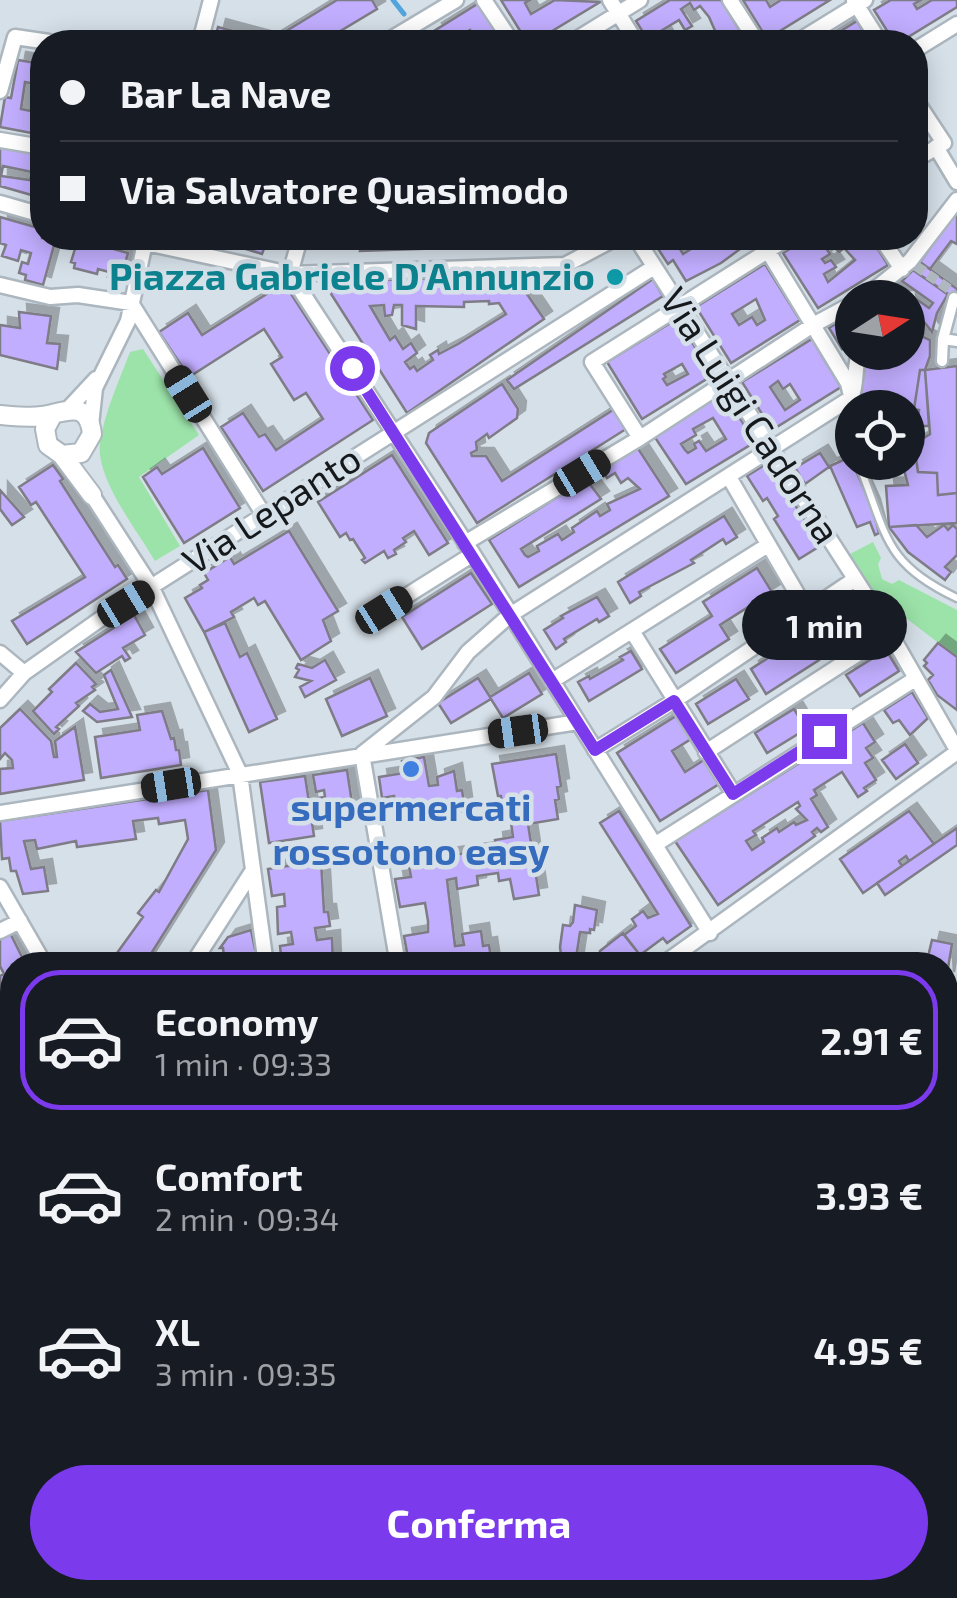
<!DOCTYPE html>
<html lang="it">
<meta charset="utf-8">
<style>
body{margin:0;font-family:"Exo 2",sans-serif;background:#242831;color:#f1f3f6;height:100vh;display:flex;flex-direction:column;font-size:38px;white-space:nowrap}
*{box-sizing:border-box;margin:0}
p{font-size:32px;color:#9ea1a6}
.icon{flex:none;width:55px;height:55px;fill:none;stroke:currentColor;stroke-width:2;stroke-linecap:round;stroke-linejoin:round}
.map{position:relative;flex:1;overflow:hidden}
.side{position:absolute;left:0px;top:952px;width:958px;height:648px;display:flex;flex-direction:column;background:#171b24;border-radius:40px 40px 0 0;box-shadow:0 5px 25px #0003}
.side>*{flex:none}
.top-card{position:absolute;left:30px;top:30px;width:898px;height:220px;border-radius:40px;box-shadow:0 5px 25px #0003;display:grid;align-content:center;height:220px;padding:0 30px;background:#171b24}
.needle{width:65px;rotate:78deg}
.fabs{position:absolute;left:835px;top:280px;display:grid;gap:20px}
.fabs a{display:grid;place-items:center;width:90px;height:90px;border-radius:50%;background:#171b24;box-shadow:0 5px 25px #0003;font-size:50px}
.end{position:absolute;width:45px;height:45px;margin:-22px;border:12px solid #7c3aed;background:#fff;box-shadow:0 0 0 5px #fff}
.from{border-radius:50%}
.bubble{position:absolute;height:70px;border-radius:35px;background:#171b24;box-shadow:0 5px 25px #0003;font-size:32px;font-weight:700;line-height:70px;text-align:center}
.car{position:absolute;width:30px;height:60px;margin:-30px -15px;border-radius:12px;box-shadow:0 0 8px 2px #0007;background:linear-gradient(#222 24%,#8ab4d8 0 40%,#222 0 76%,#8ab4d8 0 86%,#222 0)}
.top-card b{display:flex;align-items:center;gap:35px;height:95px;font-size:38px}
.top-card b+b{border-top:2px solid #363941}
.top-card i{width:25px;height:25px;background:#f1f3f6}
ul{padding:18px 0 0;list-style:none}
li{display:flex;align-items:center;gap:30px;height:140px;margin:0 20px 15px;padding:0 10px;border:5px solid transparent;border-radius:40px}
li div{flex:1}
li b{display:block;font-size:38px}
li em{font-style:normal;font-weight:700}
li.on{border-color:#7c3aed}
li>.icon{width:90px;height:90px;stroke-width:1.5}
.primary-button{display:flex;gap:20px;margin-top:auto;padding:20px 30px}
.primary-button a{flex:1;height:115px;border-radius:60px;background:#7c3aed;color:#fff;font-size:40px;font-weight:700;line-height:115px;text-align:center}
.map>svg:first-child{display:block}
.green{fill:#9ce3a9}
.water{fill:#51a4dc}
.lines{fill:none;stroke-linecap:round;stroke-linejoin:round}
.stream{stroke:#51a4dc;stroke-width:5}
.building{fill:#c2aeff;stroke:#7e7b86;stroke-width:2.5;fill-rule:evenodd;filter:url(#shadow)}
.pedestrian-tunnel{stroke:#b0b8bf;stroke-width:10;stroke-dasharray:10 5;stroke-linecap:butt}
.service-casing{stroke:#acb6be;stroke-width:11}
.pedestrian-casing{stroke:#acb6be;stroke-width:15}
.minor-casing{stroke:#acb6be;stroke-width:19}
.tertiary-casing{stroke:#acb6be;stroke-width:22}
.service{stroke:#fff;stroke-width:6}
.pedestrian{stroke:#fff;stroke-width:10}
.minor{stroke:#fff;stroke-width:14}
.tertiary{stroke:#fff;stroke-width:18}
.route{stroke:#7c3aed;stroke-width:12}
.culture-dot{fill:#0f9aa8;stroke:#d6e0e8;stroke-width:4}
.shop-dot{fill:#3f7fe0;stroke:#d6e0e8;stroke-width:4}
.labels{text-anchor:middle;stroke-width:9;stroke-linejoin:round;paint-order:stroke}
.culture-label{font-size:38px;font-weight:bold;fill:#0d838f;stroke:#d6e0e8;text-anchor:end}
.street-label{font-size:38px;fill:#16191c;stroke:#d6e0e8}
.shop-label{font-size:38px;font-weight:bold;fill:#366cbe;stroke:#d6e0e8}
</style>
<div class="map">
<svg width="957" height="1598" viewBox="0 0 957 1598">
<defs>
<filter id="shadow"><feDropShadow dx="8" dy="-8" stdDeviation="0" flood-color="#0004"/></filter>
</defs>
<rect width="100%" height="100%" fill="#d6e0e8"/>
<path class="green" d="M143,349L199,435L139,477L180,546L155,561C137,530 95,478 100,442C105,411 119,381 130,352Z
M873,542L881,558L878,564L882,579L892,584L899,580L957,610V657L873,593L850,554Z
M12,1536V1588H126L131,1598H64L36,1589L20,1593L0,1589V1541Z"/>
<path class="water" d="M945,1047H957V1203L953,1186L945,1173Z
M957,1228V1598H187L180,1588H945V1237Z"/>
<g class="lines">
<path class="stream" d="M393,0L404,14"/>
</g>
<path class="building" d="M337,0H372L377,9L322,42H214L218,27L270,41Z
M501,0H530L525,3L531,14L555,0L600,2L534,42H527Z
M670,0H721L747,42H720L709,17L700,6L694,10L690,3L681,9L692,26L685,30L679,20L661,31L667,42H649L636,21Z
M743,0H766L770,7L781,0H830L767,39Z
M891,0H921L914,4L917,9L932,0H957V7L900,42H894L874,10Z
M479,3L503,42H478L470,30L460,36L464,42H441L434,31Z
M857,21L870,42H823Z
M18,60L42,64V135L0,127L5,97L11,98ZM25,82L35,84L31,111L21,109Z
M0,147L42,155L39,171H42V198L0,186ZM3,166L32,172L30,180L1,176Z
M954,214L957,216V244L951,241L930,269L920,262Z
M0,217L42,229V238H56L43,285L25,280L26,275L19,273L22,262L28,264L31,253L21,250L18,261L2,256L6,245L0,243Z
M211,238H268L262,254Z
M363,238H530L508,246L360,251Z
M651,238H687L677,244L683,254L702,242L699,238H749L751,241L721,263L686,281L673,260L668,264Z
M808,238H871L888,265L818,308L783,253ZM829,242L839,252L844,248L855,260L828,282L824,274L836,267L831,260L825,263L822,259L830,254L824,245Z
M78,239L128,253L120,281L108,277L109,272L98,269L97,274L74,268L75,263L71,262Z
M920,262L957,289V301L913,270Z
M765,264L800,320L731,363L696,307ZM756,299L765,320L757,325L752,317L739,325L732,314Z
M913,270L948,294L937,313L932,332L925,323L908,313V298H877L897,285L929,308L933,303L902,281Z
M514,275L544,319L407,413L326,286L333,282ZM489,301V304L499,303L506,314L458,344L439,354L438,350L430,355L433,360L417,371L414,366L410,369L405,362L417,353L411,343L403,349L395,336L390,340L370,306L384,305L385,316L392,315L394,305H402V325L416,329V306L464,307V302Z
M653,279L663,296L514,389L507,380Z
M284,283L373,420L263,491L221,427L243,413L259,437L265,434L276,450L323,419L306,393L294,400L271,364L282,357L264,329L189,377L159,332L188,313L202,335Z
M19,312L51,316L47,343L60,344L57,369L0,355V325L20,328Z
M852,314V343L842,349L829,328Z
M677,319L713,375L642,419L607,362ZM682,364L688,374L667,385L663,379L666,377L664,374Z
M908,330L930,340V356L925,370H920L914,409L919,410L914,436L908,434V408H859L860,393H857L864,372L859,371L862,357L867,358L868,352H908Z
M812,339L841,387L772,430L742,382ZM778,381L783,389L790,384L800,400L785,410L770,387Z
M957,366V493L938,495L937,473L918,472L914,444L930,434L925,370Z
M920,370H925L929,426H917L919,410L914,409Z
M502,384L518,409L517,418L489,438L487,434L476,442L477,450L471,453L472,456H486L502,481L613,410L626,429L477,523L426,443L429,433Z
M724,393L755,442L686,484L654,436ZM713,418L726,439L706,451L699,441L694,444L696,448L688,453L685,450L681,444L696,435L693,429Z
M908,442L914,444L918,472L937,473L938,495L957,493V523L889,527L886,486L908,485L902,462H908Z
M637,447L669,496L519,587L489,540L586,479L601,499L521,549L525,555L528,557L539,551L537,546L558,534L562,540L574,532L572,528L597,511L600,516L610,510L607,504L640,489L628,478L621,483L615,473L607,478L601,468Z
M203,448L240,508L184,543L143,477L157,467L162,474Z
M820,453L829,467L805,484L795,468Z
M392,455L448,543L429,555L414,531L403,538L406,542L394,550L396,554L388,558L384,551L365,563L362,560L365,558L353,539L350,540L346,533L340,537L318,502Z
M850,457L872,507L879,533L875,535L870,522L857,527L830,466Z
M769,462L820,546L799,559L774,519L778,516L767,498L763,501L747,476Z
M53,465L63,479L60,481L115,567L118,565L127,579L27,644L12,621L85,577L36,502L31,505L19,487Z
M0,490L24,517L12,525L0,509Z
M724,516L737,537L726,544L723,539L691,560L694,563L639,592L641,596L630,603L618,582Z
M916,525L927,537L944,525L948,530L953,525L957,529V555L945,567L951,572L945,580L908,552L889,527Z
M289,531L338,611L323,620L331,641L301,660L265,601L258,605L254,598L231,612L234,617L204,632L185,598L202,588L200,585L208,580L204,573L230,557L234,564Z
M757,568L772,592L720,625L729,639L676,673L660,649L712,616L703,602Z
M471,573L492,604L422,649L402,617Z
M846,588L862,613L810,646L819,660L766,694L751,669L802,636L793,622Z
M597,597L609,616L599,622L597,619L564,639L566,642L556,649L544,630L563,618L561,616Z
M134,615L145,635L123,648L130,658L125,661L122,656L96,673L76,652Z
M225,623L240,657L247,653L277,719L249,732L204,632Z
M938,643L957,657V710L937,695L928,680L933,675L924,666L927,663L924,660Z
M886,650L899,671L860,696L846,675Z
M631,651L642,669L589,701L578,682L589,676L590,679L623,660L620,657Z
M325,660L336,680L305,697L300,687L311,681L295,677L299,670L296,668L298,664L312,668Z
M76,663L96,684L92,687L95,690L76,703L79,706L56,727L59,729L54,734L33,711L52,692L49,689Z
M111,670L132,717L97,722L83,711L90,704L100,712L118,709L104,675Z
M529,673L542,694L503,718L491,699L451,723L438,703L478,678L490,697Z
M370,678L387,716L342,736L326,699Z
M736,679L749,699L708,724L696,704Z
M912,692L928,718L910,735L899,720L893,723L884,710Z
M20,709L51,741L54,757H57L55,741L75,727L84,780L0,794V769L13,768L12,760L5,753L0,759V728Z
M794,709L806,729L767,753L755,733Z
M162,711L171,739L174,738L176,750H179L181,765L101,778L95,737L140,730L137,715Z
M676,716L691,739L672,751L685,772L704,760L719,784L660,821L617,753Z
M863,723L875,742L866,748L873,758L865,763L876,780L864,788L867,791L858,797L842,772L814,790L817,795L811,799L828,827L821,832L817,828L812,832L815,836L718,905L675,841ZM798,802L800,806L796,809L807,820L796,825L794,822L779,832L777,828L762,838L764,842L752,850L746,841L756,835L753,831Z
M905,744L918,763L896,779L882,760Z
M556,754L561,786L557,787L559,799L555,800L558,819L528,824L539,895L514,899L510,879L499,881L498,873L477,876L478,885L457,889L456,878L447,880L455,946L464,945L462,934L481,931L483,946L489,945L492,965H421L419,956L408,958L404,936L428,932V921L425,903L400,907L395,879L411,877L408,861L496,849L495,840L513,837L509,808L503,809L501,796H498L492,764Z
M424,757L429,786L438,785L437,777L454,771L457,791L462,790L465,811L421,814V818L395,822L394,796L382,798L379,777L404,773L402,761Z
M347,770L353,810L319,812L317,798L325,797L324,790L316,792L313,775Z
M305,776L314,836L269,843L260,782Z
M208,790L216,850L144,965H113L119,954L117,953L143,917L138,913L156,890L159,892L188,839L185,820L159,824L158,818L133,821L136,839L77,847L76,841L37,849L35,840L24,841L31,869L44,867L48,891L23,894L16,871H11L9,858L2,859L0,821Z
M619,811L691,926L667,943L663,938L640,955L624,935L636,926L632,919L643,911L648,918L658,914L600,823Z
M909,811L934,844L909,861L906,856L899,861L902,866L863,893L840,859Z
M957,828V845L885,895L877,883Z
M321,861L324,912H328L330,926L315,928L317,940L332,938L333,965H282L280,946L293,944L291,932L278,934L277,907L285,906L284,894L272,896L268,869Z
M575,905L597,910L594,930L590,929V933L580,932L575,965H564L565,955H561L560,947L563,925L570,926L573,922Z
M251,930L255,949L260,948L262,965H225L223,948H220L228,937Z
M9,931L26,965H12V993L0,999V976L4,974L0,966V936Z
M623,933L640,955L627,965H597L600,951Z
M932,940L952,944L946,980L945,965H926Z
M0,1107L12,1115V1190L1,1208Z
M12,1246V1296L10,1299L0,1293V1263Z
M1,1400L12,1404V1435L3,1430L0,1432Z"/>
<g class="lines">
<path class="pedestrian-tunnel" d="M916,266L952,291L954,298"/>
<defs>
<path id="service" d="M843,407L852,444
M858,462C887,533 882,563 957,598
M0,1594L10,1598"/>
<path id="pedestrian" d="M954,298L943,339L957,341
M942,361L943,339"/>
<path id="minor" d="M484,0L512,42
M610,0L636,42
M730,0L757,42
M854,1L880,42
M200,42L211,0
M386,42L456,0
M572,42L640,0
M797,42L865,0
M915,50L957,24
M0,91L15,37L49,42
M915,99L944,143L915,160
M0,140L42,147
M936,147L957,182
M0,203L42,215
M123,238L290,274L565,265L616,238
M636,238L890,633L957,750
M760,238L848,383L850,392
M881,238L902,269
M290,274L473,554L710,933
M290,274L300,238
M0,285L50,297L78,295L131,303L264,515
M864,298L910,261L957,200
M69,408L96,379
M91,425L95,388L128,321L146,238
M640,438L592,362L788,238
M729,477L806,609
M92,495L152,588L240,774L266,965
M465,543L640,438L813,325L852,304
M384,610L473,554
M632,631L733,793
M0,653L24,673
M552,681L768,545
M0,700L24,673L99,620L654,267
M595,750L674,701L855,579
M706,752L890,633
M0,813L578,722
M656,844L915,679
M0,887L45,965
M0,931L20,921
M192,965L253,870
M398,965L362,754L434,697L468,652L510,615L851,398C858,383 853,367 860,352
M662,965L957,752
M0,1363L12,1341"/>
<path id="tertiary" d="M0,415C14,416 28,418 42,416C64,413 88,398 92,434L81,453L62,455L48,445L45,429L53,414
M62,455L92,495"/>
</defs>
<use href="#service" class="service-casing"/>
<use href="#pedestrian" class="pedestrian-casing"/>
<use href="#minor" class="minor-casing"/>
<use href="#tertiary" class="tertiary-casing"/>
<use href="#service" class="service"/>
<use href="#pedestrian" class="pedestrian"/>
<use href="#minor" class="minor"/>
<use href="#tertiary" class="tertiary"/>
</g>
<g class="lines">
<path class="route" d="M352,368L595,750L674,701L733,794L824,736"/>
</g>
<circle class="culture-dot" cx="615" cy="277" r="10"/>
<circle class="shop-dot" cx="411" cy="769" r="10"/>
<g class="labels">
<g class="culture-label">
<text x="595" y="290">Piazza Gabriele D'Annunzio</text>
</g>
<g class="street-label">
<text transform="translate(750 416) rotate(57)" y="13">Via Luigi Cadorna</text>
<text transform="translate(272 510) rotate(-33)" y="13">Via Lepanto</text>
</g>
<g class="shop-label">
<text x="411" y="821">supermercati<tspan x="411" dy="44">rossotono easy</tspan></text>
</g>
</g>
</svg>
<div class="fabs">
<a><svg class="needle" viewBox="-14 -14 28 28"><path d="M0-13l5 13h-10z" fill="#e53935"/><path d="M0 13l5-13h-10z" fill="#9ea1a6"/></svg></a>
<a><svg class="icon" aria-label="locate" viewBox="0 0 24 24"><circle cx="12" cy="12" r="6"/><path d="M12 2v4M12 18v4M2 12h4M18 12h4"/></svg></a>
</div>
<i class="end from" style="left:352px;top:368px"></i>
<i class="end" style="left:824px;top:736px"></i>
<div class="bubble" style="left:742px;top:590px;width:165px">1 min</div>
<i class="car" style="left:188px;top:394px;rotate:328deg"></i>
<i class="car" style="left:582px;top:473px;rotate:59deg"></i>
<i class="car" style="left:126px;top:604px;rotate:59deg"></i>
<i class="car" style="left:384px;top:610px;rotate:58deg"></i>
<i class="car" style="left:518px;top:731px;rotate:262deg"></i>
<i class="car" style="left:171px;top:785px;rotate:261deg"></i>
<div class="top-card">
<b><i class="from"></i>Bar La Nave</b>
<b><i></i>Via Salvatore Quasimodo</b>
</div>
<section class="side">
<ul>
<li class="on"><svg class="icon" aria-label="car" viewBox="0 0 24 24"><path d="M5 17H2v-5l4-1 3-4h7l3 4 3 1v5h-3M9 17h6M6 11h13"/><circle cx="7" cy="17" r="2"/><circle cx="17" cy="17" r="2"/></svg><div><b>Economy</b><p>1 min · 09:33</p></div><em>2.91 €</em></li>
<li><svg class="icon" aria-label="car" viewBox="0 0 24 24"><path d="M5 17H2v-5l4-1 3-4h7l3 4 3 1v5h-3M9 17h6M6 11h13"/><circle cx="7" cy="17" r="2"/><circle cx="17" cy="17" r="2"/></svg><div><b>Comfort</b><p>2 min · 09:34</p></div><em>3.93 €</em></li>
<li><svg class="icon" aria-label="car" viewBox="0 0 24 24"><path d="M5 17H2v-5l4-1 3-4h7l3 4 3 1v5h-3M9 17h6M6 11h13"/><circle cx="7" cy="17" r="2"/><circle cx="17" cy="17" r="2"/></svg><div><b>XL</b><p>3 min · 09:35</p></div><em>4.95 €</em></li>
</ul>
<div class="primary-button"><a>Conferma</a></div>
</section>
</div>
